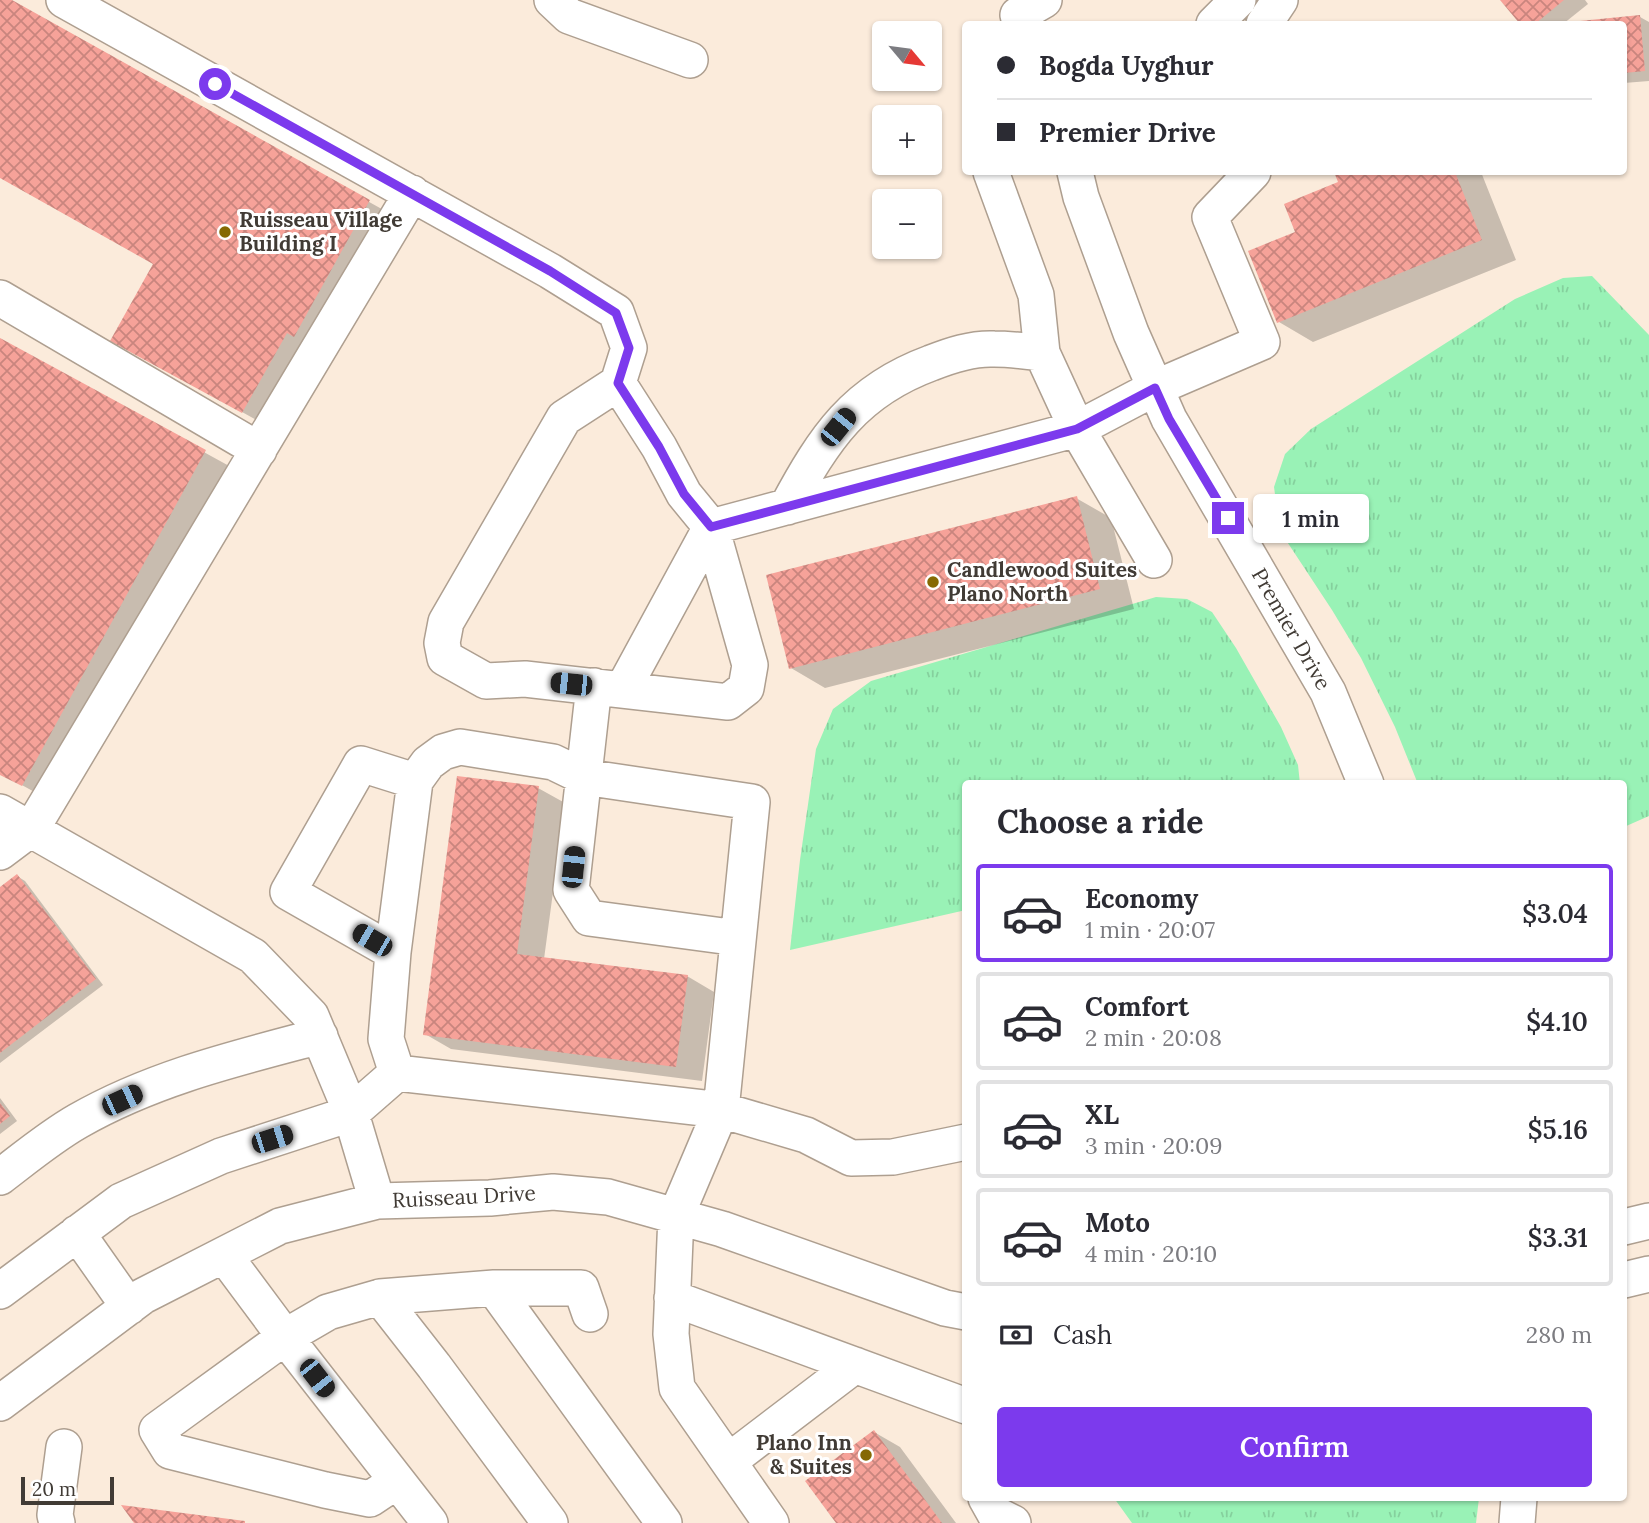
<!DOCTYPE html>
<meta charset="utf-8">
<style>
body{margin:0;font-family:Lora,serif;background:#f7f7f7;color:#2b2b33;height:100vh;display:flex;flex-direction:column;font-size:26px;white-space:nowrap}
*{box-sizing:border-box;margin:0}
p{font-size:23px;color:#7c7c81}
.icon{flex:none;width:38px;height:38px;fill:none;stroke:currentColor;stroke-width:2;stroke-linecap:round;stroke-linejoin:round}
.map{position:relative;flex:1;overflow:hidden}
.details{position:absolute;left:962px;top:780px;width:665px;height:721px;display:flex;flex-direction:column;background:#fff;border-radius:7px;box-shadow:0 2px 5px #0004}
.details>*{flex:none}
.hud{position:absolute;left:962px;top:21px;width:665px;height:154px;border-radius:7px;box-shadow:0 2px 5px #0004;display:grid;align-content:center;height:154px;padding:0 35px;background:#fff}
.needle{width:46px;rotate:119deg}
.controls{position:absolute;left:872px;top:21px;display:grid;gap:14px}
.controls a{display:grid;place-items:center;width:70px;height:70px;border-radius:7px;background:#fff;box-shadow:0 2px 5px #0004;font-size:35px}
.scale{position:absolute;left:21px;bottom:18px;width:93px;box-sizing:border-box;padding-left:7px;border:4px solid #413b35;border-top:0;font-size:19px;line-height:24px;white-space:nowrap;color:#413b35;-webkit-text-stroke:5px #fff;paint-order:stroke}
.end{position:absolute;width:32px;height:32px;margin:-16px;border:9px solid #7c3aed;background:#fff;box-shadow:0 0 0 4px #fff}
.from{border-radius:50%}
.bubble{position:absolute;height:49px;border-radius:7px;background:#fff;box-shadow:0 2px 5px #0004;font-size:23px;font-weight:600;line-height:49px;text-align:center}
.car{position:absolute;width:21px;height:42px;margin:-21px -10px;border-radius:9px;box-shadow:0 0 5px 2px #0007;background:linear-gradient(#222 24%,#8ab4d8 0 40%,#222 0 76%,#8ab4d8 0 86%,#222 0)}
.hud b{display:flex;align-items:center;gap:24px;height:66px;font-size:26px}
.hud b+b{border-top:2px solid #e1e1e2}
.hud i{width:18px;height:18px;background:#2b2b33}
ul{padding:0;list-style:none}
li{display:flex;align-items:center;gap:21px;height:98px;margin:0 14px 10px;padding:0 21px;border:4px solid #e1e1e2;border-radius:7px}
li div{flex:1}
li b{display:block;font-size:26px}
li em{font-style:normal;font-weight:600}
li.selected{border-color:#7c3aed}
li>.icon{width:63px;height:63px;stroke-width:1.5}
h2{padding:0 35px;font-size:32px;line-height:84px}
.pay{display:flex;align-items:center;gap:18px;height:77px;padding:0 35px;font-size:26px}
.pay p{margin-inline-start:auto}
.cta{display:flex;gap:14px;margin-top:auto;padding:14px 35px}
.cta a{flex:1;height:80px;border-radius:7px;background:#7c3aed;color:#fff;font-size:28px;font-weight:600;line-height:80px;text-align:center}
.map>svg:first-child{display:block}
.grass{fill:url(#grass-tufts)}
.shadow{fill:#0003}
.building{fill:url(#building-cross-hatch)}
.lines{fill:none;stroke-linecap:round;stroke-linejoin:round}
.minor-casing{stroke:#ae9f90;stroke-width:38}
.minor{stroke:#fff;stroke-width:35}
.route{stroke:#7c3aed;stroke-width:9}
.poi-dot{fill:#856903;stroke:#fff;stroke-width:2.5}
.labels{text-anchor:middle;stroke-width:6;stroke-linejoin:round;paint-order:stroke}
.poi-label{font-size:21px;font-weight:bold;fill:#413b35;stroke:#fff;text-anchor:start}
.street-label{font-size:21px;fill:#413b35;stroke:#fff}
</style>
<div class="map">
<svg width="1649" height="1523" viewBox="0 0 1649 1523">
<defs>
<pattern id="grass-tufts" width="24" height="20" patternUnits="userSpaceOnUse" patternTransform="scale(1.75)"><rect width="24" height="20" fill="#99f2b6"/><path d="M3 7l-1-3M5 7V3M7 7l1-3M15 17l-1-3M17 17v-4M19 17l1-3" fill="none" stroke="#85d09d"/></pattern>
<pattern id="building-cross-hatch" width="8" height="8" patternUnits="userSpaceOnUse" patternTransform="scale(1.75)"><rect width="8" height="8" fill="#f6a299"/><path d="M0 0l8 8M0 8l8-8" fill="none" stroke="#c9857e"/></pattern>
</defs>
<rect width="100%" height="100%" fill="#fbebdb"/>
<path class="grass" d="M1592,276L1649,335V816L1624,827V784H1418L1395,727L1361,658L1332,610L1280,531L1274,487L1285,454L1311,429L1515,299L1563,278Z
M1156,597L1187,599L1212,612L1236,648L1281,727L1298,765L1300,784H966V910L790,950L800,860L816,749L833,709L871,681Z
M1114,1498H1479L1476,1523H1132Z"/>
<path class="shadow" d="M0,0H8L396,217L269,427L139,355L156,263L0,177Z
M1502,0H1585L1588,4L1563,24H1523Z
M1640,17L1649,22V81L1624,83V24H1583L1582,22Z
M1336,172H1481L1516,260L1313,342L1279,322L1297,233L1341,183Z
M0,340L231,467L49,800L0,773Z
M1076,498L1111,518L1134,609L825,688L791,668Z
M538,788L565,803L544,959L687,976L714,992L702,1081L451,1049L425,1034Z
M17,876L25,881L103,985L0,1063V889Z
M0,1098L17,1121L0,1134Z
M874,1432L900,1447L956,1523H838Z"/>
<path class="building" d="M0,0H12L370,200L294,337L287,333L242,413L110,341L153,264L0,178Z
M1500,0H1564L1535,24H1520Z
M1640,15L1645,71L1624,73V24H1581L1580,21Z
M1334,172H1455L1482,240L1277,323L1248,251L1295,232L1284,204L1338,182Z
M0,338L206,450L22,786L0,775Z
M1077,496L1100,589L789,669L766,575Z
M457,776L539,786L517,954L688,975L676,1067L423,1035Z
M17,874L96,979L0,1053V887Z
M0,1103L10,1116L0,1124Z
M874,1430L942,1523H836L805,1481Z
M121,1505L245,1521V1523H134Z"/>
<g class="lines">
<defs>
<path id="minor" d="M64,0L550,271L616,312L629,348L618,383L659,447L684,494L711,527L1077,429L1042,353L1036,295L991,172
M552,0L569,16L690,60
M1018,15L1044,0
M1214,24L1238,0
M1264,24L1280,0
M1075,172L1081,197L1131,333L1169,419L1328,692L1366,784
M0,298L259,450
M618,383L564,418L446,622L442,643L445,658L486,681L525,679L728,702L746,688L750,665L711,527
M787,507C824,438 855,391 931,363C951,355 972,348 994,349C1010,349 1026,351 1042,353
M1154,560L1077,429L1155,388L1262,342L1210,217L1253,172
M594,686L571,890L589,918L738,938
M623,689L711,527
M0,812L253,956L311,1016L349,1107L377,1201
M0,852L32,828L412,193
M393,952L288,892L361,764L415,781
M0,1177C25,1158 50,1137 78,1121C153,1078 237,1058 320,1036
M1624,1227L1649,1221
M77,1233L129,1307
M224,1255L285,1337L430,1523
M1624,1280L1649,1274
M494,1288H581L590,1314
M0,1291L121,1201L221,1156L350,1114L397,1073
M380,1297L494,1288L664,1523
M672,1298L966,1406
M0,1403L143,1296L280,1226L377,1201L490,1198L553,1192L608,1197L722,1229L945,1308L966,1312
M729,1461L855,1365
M397,1481L370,1499L325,1490L170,1451L157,1430L285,1337L328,1312L380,1297L434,1366L550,1523
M986,1498L995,1514L1013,1523
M57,1523L55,1515L64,1447
M771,1523L677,1388L671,1334L676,1216L721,1110L752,802L584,777L553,762L460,747L443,752L428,763L415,781L393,952L386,1039L397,1073L721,1110L806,1135L851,1158L893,1157L966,1142
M1517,1523L1519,1498"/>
</defs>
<use href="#minor" class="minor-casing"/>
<use href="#minor" class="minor"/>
</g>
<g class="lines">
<path class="route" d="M215,84L550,271L616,313L629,348L618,383L659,447L684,494L711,527L1077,429L1155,388L1169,419L1228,518"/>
</g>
<g class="poi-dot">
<circle cx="225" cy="232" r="7"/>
<circle cx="933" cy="582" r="7"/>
<circle cx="866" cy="1455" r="7"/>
</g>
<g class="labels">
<g class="poi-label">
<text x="239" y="227">Ruisseau Village<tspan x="239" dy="24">Building I</tspan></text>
<text x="947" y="577">Candlewood Suites<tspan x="947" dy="24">Plano North</tspan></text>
<text x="852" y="1450" text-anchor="end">Plano Inn<tspan x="852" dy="24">&amp; Suites</tspan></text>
</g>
<g class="street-label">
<text transform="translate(1291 629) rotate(60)" y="7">Premier Drive</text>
<text transform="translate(464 1197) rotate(-3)" y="7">Ruisseau Drive</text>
</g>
</g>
</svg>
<div class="controls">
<a><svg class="needle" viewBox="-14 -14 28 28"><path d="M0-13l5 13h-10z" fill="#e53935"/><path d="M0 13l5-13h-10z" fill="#7c7c81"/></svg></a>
<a>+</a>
<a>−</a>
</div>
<div class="scale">20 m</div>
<i class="end from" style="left:215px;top:84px"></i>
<i class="end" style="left:1228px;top:518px"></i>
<div class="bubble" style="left:1253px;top:494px;width:116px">1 min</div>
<i class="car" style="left:838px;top:427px;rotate:39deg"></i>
<i class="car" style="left:571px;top:684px;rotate:276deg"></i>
<i class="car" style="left:573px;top:867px;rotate:6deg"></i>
<i class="car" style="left:372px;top:940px;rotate:300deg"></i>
<i class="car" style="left:122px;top:1100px;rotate:65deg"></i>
<i class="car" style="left:272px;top:1139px;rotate:72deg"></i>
<i class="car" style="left:317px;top:1378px;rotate:142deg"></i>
<div class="hud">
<b><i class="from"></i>Bogda Uyghur</b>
<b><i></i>Premier Drive</b>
</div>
<section class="details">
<h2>Choose a ride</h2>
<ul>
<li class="selected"><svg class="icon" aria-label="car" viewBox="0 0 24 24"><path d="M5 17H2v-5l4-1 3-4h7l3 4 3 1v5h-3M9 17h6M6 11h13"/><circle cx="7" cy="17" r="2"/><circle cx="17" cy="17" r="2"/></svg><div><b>Economy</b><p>1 min · 20:07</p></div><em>$3.04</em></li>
<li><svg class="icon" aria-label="car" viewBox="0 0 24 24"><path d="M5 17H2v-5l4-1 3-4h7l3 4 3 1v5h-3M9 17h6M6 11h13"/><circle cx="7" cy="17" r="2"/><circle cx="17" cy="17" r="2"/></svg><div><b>Comfort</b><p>2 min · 20:08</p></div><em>$4.10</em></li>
<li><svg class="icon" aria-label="car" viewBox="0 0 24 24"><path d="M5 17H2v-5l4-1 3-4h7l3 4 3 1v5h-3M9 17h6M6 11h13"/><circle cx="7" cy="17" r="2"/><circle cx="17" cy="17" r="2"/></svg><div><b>XL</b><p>3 min · 20:09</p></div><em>$5.16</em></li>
<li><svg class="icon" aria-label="car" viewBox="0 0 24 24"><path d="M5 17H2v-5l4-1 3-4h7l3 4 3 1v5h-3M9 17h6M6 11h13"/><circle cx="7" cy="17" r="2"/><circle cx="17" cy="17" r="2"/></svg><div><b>Moto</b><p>4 min · 20:10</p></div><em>$3.31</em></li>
</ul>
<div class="pay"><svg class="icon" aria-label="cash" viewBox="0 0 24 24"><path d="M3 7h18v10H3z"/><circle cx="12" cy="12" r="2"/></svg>Cash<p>280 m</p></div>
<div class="cta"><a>Confirm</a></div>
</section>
</div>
